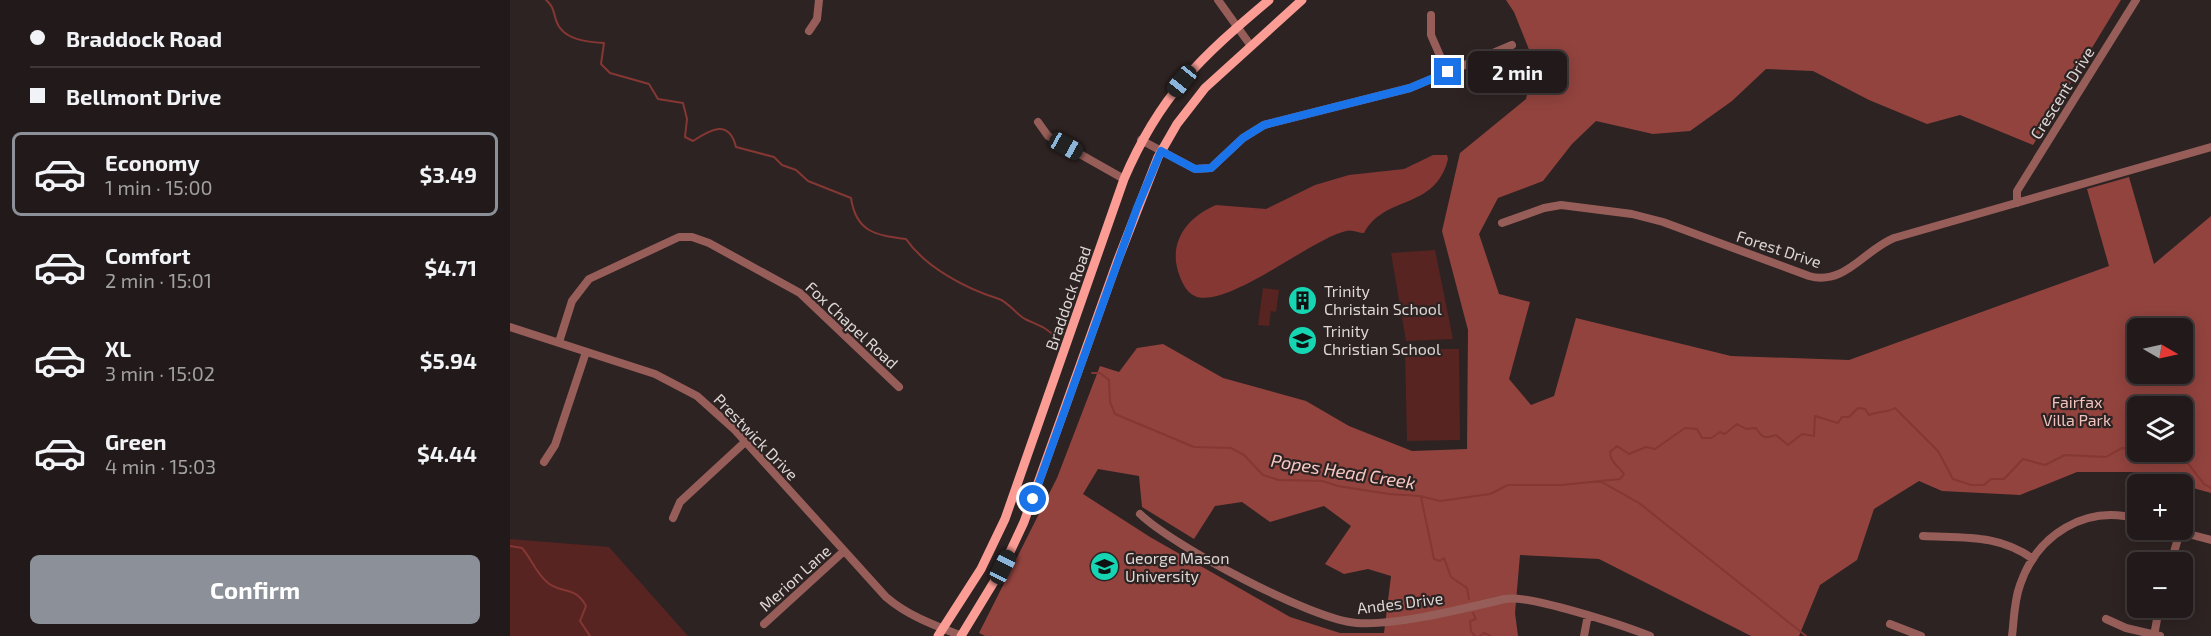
<!DOCTYPE html>
<meta charset="utf-8">
<style>
body{margin:0;font-family:"Exo 2",sans-serif;background:#2e2727;color:#f1f3f6;height:100vh;display:flex;flex-direction:column;font-size:22px;white-space:nowrap}
*{box-sizing:border-box;margin:0}
p{font-size:20px;color:#a2a1a2}
.icon{flex:none;width:33px;height:33px;fill:none;stroke:currentColor;stroke-width:2;stroke-linecap:round;stroke-linejoin:round}
.map{position:relative;flex:1;overflow:hidden}
.side{display:flex;flex-direction:column;background:#221a1a;width:510px}
.side>*{flex:none}
.hud{display:grid;align-content:center;height:132px;padding:0 30px;background:#221a1a}
.needle{width:39px;rotate:99deg}
.fabs{position:absolute;left:1617px;top:318px;display:grid;gap:12px}
.fabs a{display:grid;place-items:center;width:66px;height:66px;border-radius:9px;background:#221a1a;box-shadow:0 3px 15px #0003,0 0 0 2px #3f3839;font-size:30px}
.end{position:absolute;width:27px;height:27px;margin:-14px;border:8px solid #1a73e8;background:#fff;box-shadow:0 0 0 3px #fff}
.from{border-radius:50%}
.bubble{position:absolute;height:42px;border-radius:9px;background:#221a1a;box-shadow:0 3px 15px #0003,0 0 0 2px #3f3839;font-size:20px;font-weight:700;line-height:42px;text-align:center}
.car{position:absolute;width:18px;height:36px;margin:-18px -9px;border-radius:8px;box-shadow:0 0 4px 2px #0007;background:linear-gradient(#222 24%,#8ab4d8 0 40%,#222 0 76%,#8ab4d8 0 86%,#222 0)}
.hud b{display:flex;align-items:center;gap:21px;height:57px;font-size:22px}
.hud b+b{border-top:2px solid #3f3839}
.hud i{width:15px;height:15px;background:#f1f3f6}
ul{padding:0;list-style:none}
li{display:flex;align-items:center;gap:18px;height:84px;margin:0 12px 9px;padding:0 18px;border:3px solid transparent;border-radius:9px}
li div{flex:1}
li b{display:block;font-size:22px}
li em{font-style:normal;font-weight:700}
li.on{border-color:#8c9099}
li>.icon{width:54px;height:54px;stroke-width:1.5}
.cta{display:flex;gap:12px;margin-top:auto;padding:12px 30px}
.cta a{flex:1;height:69px;border-radius:9px;background:#8c9099;color:#fff;font-size:24px;font-weight:700;line-height:69px;text-align:center}
main{display:flex;flex:1;min-height:0}
.map>svg:first-child{display:block}
.green{fill:#572421}
.forest{fill:#92433e;fill-rule:evenodd}
.water{fill:#843733}
.lines{fill:none;stroke-linecap:round;stroke-linejoin:round}
.stream{stroke:#843733;stroke-width:2}
.minor{stroke:#975e59;stroke-width:8}
.major{stroke:#fb9d95;stroke-width:9}
.route{stroke:#1a73e8;stroke-width:8}
.labels{text-anchor:middle;stroke-width:4.5;stroke-linejoin:round;paint-order:stroke}
.street-label{font-size:16px;fill:#ddd7d6;stroke:#2d2322}
.poi-label{font-size:16px;fill:#ddd7d6;stroke:#2d2322;text-anchor:start}
.park-label{font-size:16px;fill:#f2c3be;stroke:#2d2322}
.water-label{font-size:18px;font-style:italic;fill:#f8c9c4;stroke:#2d2322}
</style>
<main>
<section class="side">
<div class="hud">
<b><i class="from"></i>Braddock Road</b>
<b><i></i>Bellmont Drive</b>
</div>
<ul>
<li class="on"><svg class="icon" aria-label="car" viewBox="0 0 24 24"><path d="M5 17H2v-5l4-1 3-4h7l3 4 3 1v5h-3M9 17h6M6 11h13"/><circle cx="7" cy="17" r="2"/><circle cx="17" cy="17" r="2"/></svg><div><b>Economy</b><p>1 min · 15:00</p></div><em>$3.49</em></li>
<li><svg class="icon" aria-label="car" viewBox="0 0 24 24"><path d="M5 17H2v-5l4-1 3-4h7l3 4 3 1v5h-3M9 17h6M6 11h13"/><circle cx="7" cy="17" r="2"/><circle cx="17" cy="17" r="2"/></svg><div><b>Comfort</b><p>2 min · 15:01</p></div><em>$4.71</em></li>
<li><svg class="icon" aria-label="car" viewBox="0 0 24 24"><path d="M5 17H2v-5l4-1 3-4h7l3 4 3 1v5h-3M9 17h6M6 11h13"/><circle cx="7" cy="17" r="2"/><circle cx="17" cy="17" r="2"/></svg><div><b>XL</b><p>3 min · 15:02</p></div><em>$5.94</em></li>
<li><svg class="icon" aria-label="car" viewBox="0 0 24 24"><path d="M5 17H2v-5l4-1 3-4h7l3 4 3 1v5h-3M9 17h6M6 11h13"/><circle cx="7" cy="17" r="2"/><circle cx="17" cy="17" r="2"/></svg><div><b>Green</b><p>4 min · 15:03</p></div><em>$4.44</em></li>
</ul>
<div class="cta"><a>Confirm</a></div>
</section>
<div class="map">
<svg width="1701" height="636" viewBox="0 0 1701 636">
<rect width="100%" height="100%" fill="#2d2322"/>
<path class="green" d="M925,250L943,339L896,341L881,253Z
M753,288L769,290L766,312L761,311L759,326L748,325Z
M895,349H949L950,440L897,441Z
M0,539L99,547L178,636H0Z"/>
<path class="forest" d="M996,0H1611L1523,145L1450,115L1417,124L1359,100L1303,71L1256,69L1222,101L1180,131L1143,134L1086,121L1062,144L1033,181L988,198L969,234L989,294L1020,302L999,379L1021,405L1044,396L1066,318L1221,356L1339,360L1599,266L1577,189L1619,177L1644,264L1701,216V493L1626,472H1567L1510,495L1432,491L1409,481L1364,509L1347,560L1310,585L1289,636H1241L1089,559L1010,555L1005,613L1008,636H475L469,633L547,478L590,366L609,372L627,348L653,344L713,378L796,401L839,426L902,451L957,449L958,330L932,231L950,153L1016,99L1024,62L1004,12ZM1628,328H1672V374H1628ZM1628,406H1672V452H1628ZM588,469L629,476L632,507L684,539L705,506L732,502L760,522L814,506L841,526L815,564L834,574L858,569L881,576L874,633H830L780,617L640,537L573,494Z"/>
<path class="water" d="M923,155H937L938,159C925,211 875,194 854,233C848,233 842,229 836,231C801,239 722,306 687,297C678,294 673,285 670,277C657,245 675,218 706,205L756,209L805,185L839,175L894,169Z"/>
<g class="lines">
<path class="stream" d="M36,0C44,7 43,11 46,20C52,40 77,42 94,43L91,64L100,73L139,84L148,99L173,103L177,119L175,137L183,141C201,129 219,119 226,147L264,157L272,165L286,170L298,181L341,198C346,232 365,235 396,239C416,268 457,289 489,299C498,302 506,314 515,319C527,325 537,327 546,338
M582,373H590L599,380L600,402L605,414L684,447L721,448L734,455L753,475L769,480L812,481L828,486L879,494L910,496L930,501L980,494L998,485H1051L1110,479L1114,474C1108,465 1101,464 1100,452L1107,446L1119,454L1136,447L1145,449L1175,428L1187,429L1192,438H1201L1210,432L1215,434L1227,424L1236,429L1246,428C1252,438 1255,439 1266,435L1278,445L1292,434L1304,436L1305,416L1328,423L1332,417H1339L1348,408L1355,409L1359,415C1369,411 1376,413 1385,408L1428,451L1443,479L1461,485H1474L1481,479H1494L1513,459L1535,465L1555,455L1596,457L1612,448L1673,457L1694,484L1701,488
M1090,481L1129,503L1296,636
M911,497L924,559L930,561L934,558L941,577L957,588L959,599
M0,546L12,548C21,558 26,573 37,582C49,594 65,585 76,606L70,621L80,636
M963,613L966,619L960,621L961,631L965,636
M970,636L974,633L981,636"/>
<path class="minor" d="M708,0L741,46
M921,15V35L937,72
M299,31L307,19L309,0
M528,122L538,136L614,179
M631,140L685,169L701,168L733,138L754,125L900,88L1002,45
M1507,203V191L1626,0
M992,223L1034,208L1051,205L1122,214L1153,222L1299,276C1335,286 1354,250 1384,238L1701,147
M0,327L145,374L187,396L225,430L376,597C398,616 426,626 452,636
M49,342L62,301L79,279L169,237H182L199,243L290,293L389,387
M34,462L45,445L76,352
M630,514C663,546 802,620 847,623C886,626 956,608 995,599C1018,594 1115,626 1140,636
M163,518L170,502L235,442
M1663,530L1701,540
M1413,536C1454,538 1489,534 1523,559
M1661,562L1670,532
M1596,619L1616,628L1650,636
M254,624L334,551
M1380,624L1411,636
M1074,636L1078,615
M1502,636C1504,620 1504,601 1510,585C1527,535 1575,504 1628,519
M1644,636L1649,608"/>
<path class="major" d="M428,636L471,569L495,519L614,179C650,95 690,58 759,0
M451,636L493,567L514,522L607,262L648,157L667,124L695,88L792,0"/>
</g>
<g class="lines">
<path class="route" d="M523,499L627,208L651,151L685,169L701,168L733,138L754,125L900,88L938,72"/>
</g>
<defs>
<symbol id="building-disc" viewBox="-11 -11 22 22"><circle r="9.5" fill="#16d5b3" stroke="#2d2322"/><path d="M-4-6H4V6H1V3H-1V6H-4ZM-2.5-4.3h1.7v1.8h-1.7ZM.8-4.3h1.7v1.8H.8ZM-2.5-1h1.7V.8h-1.7ZM.8-1h1.7V.8H.8Z" fill="#111"/></symbol>
<symbol id="school-disc" viewBox="-11 -11 22 22"><circle r="9.5" fill="#16d5b3" stroke="#2d2322"/><path d="M0-5L7-2L0 1L-7-2ZM-4 1L0 2.5L4 1V4Q0 6-4 4Z" fill="#111"/></symbol>
<symbol id="university-disc" viewBox="-11 -11 22 22"><circle r="9.5" fill="#16d5b3" stroke="#2d2322"/><path d="M0-5L7-2L0 1L-7-2ZM-4 1L0 2.5L4 1V4Q0 6-4 4Z" fill="#111"/></symbol>
</defs>
<g fill-rule="evenodd">
<use href="#building-disc" x="776" y="284" width="33" height="33"/>
<use href="#school-disc" x="776" y="324" width="33" height="33"/>
<use href="#university-disc" x="578" y="550" width="33" height="33"/>
</g>
<g class="labels">
<g class="street-label">
<text transform="translate(1552 93) rotate(-58)" y="6">Crescent Drive</text>
<text transform="translate(1269 249) rotate(18)" y="6">Forest Drive</text>
<text transform="translate(558 298) rotate(-71)" y="6">Braddock Road</text>
<text transform="translate(342 325) rotate(43)" y="6">Fox Chapel Road</text>
<text transform="translate(246 437) rotate(46)" y="6">Prestwick Drive</text>
<text transform="translate(285 578) rotate(-42)" y="6">Merion Lane</text>
<text transform="translate(890 603) rotate(-7)" y="6">Andes Drive</text>
</g>
<g class="poi-label">
<text x="814" y="297">Trinity<tspan x="814" dy="18">Christain School</tspan></text>
<text x="813" y="337">Trinity<tspan x="813" dy="18">Christian School</tspan></text>
<text x="615" y="564">George Mason<tspan x="615" dy="18">University</tspan></text>
</g>
<g class="park-label">
<text x="1567" y="408">Fairfax<tspan x="1567" dy="18">Villa Park</tspan></text>
</g>
<g class="water-label">
<text transform="translate(833 472) rotate(9)" y="6">Popes Head Creek</text>
</g>
</g>
</svg>
<div class="fabs">
<a><svg class="needle" viewBox="-14 -14 28 28"><path d="M0-13l5 13h-10z" fill="#e53935"/><path d="M0 13l5-13h-10z" fill="#a2a1a2"/></svg></a>
<a><svg class="icon" aria-label="layers" viewBox="0 0 24 24"><path d="M12 4l9 5-9 5-9-5zM3 14l9 5 9-5"/></svg></a>
<a>+</a>
<a>−</a>
</div>
<i class="end from" style="left:523px;top:499px"></i>
<i class="end" style="left:938px;top:72px"></i>
<div class="bubble" style="left:958px;top:51px;width:99px">2 min</div>
<i class="car" style="left:672px;top:81px;rotate:219deg"></i>
<i class="car" style="left:556px;top:146px;rotate:119deg"></i>
<i class="car" style="left:493px;top:567px;rotate:27deg"></i>
</div>
</main>
